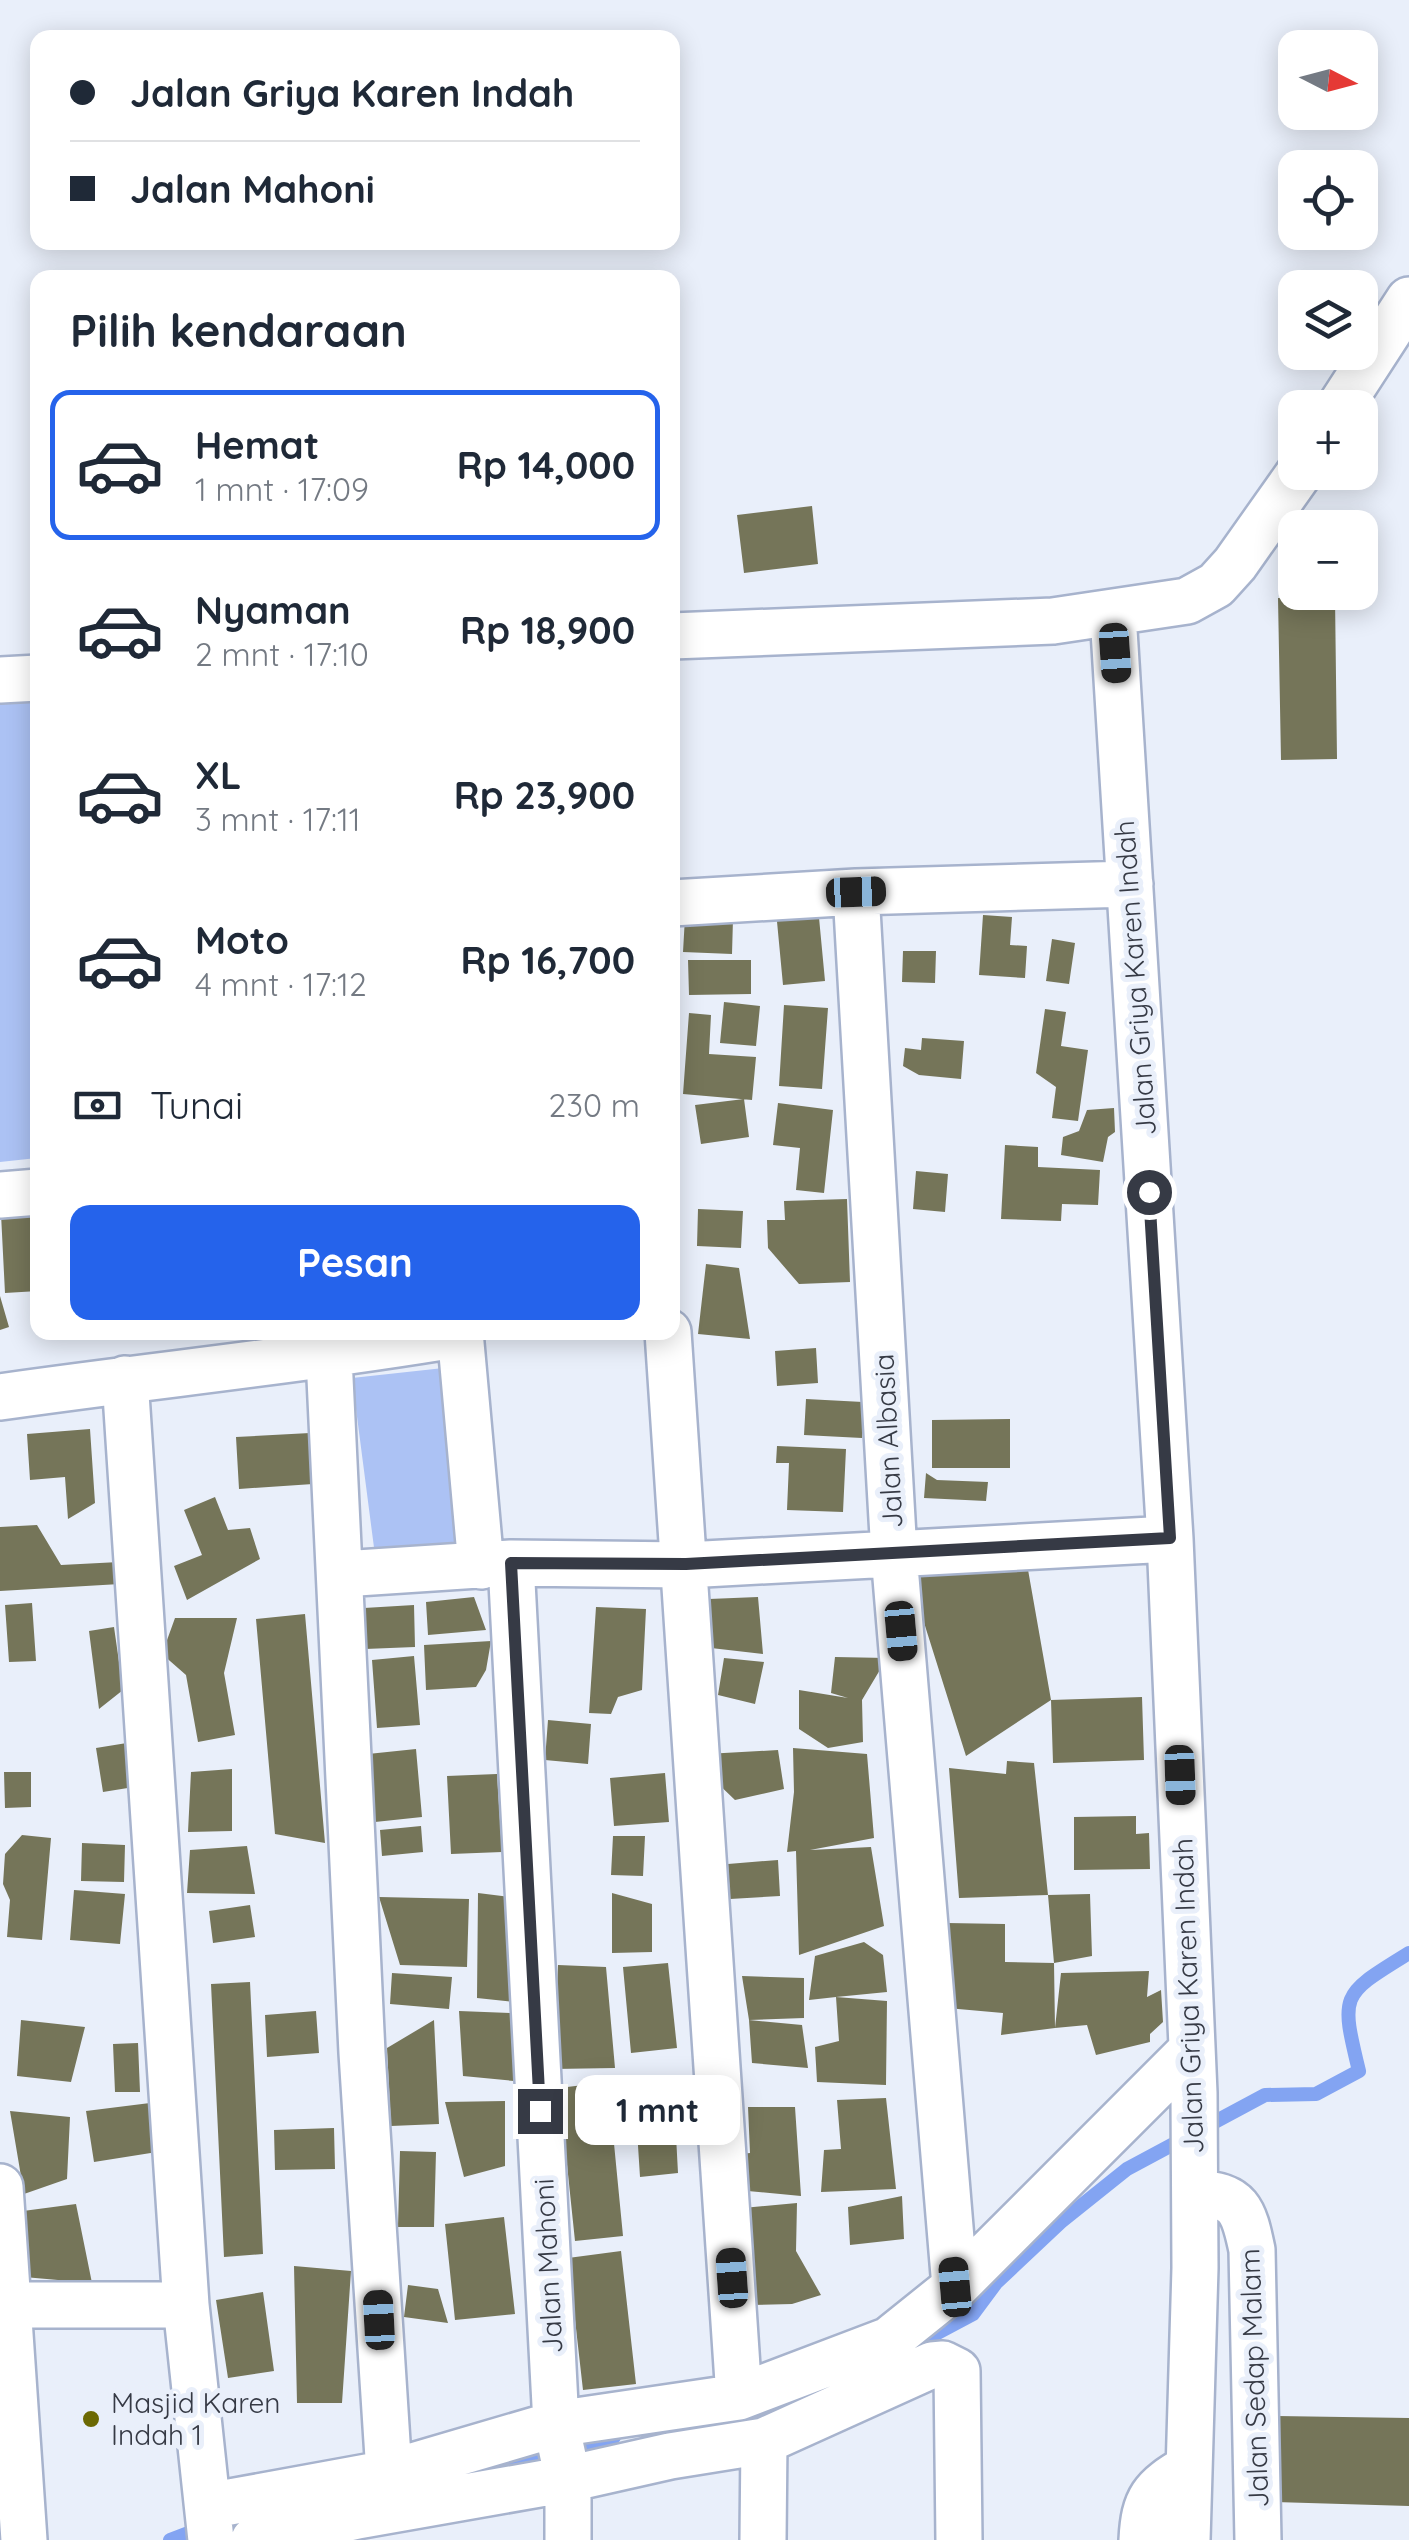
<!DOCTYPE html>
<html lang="id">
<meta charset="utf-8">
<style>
body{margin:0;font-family:Quicksand,sans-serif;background:#f6f6f7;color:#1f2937;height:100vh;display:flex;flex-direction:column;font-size:38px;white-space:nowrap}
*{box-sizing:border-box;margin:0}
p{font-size:32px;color:#747a83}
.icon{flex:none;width:55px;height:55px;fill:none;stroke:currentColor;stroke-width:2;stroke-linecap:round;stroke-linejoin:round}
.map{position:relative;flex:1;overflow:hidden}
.drawer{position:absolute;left:30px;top:270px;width:650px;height:1070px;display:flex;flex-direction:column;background:#fff;border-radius:20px;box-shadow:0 5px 25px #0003}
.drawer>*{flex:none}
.banner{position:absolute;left:30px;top:30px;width:650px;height:220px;border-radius:20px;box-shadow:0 5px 25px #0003;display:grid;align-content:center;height:220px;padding:0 40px;background:#fff}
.needle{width:65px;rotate:96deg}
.buttons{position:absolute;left:1278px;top:30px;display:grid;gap:20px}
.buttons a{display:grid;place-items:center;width:100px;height:100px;border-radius:20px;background:#fff;box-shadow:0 5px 25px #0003;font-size:50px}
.end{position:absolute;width:45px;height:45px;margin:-22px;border:12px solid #363a45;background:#fff;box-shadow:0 0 0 5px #fff}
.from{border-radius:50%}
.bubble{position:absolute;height:70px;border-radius:20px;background:#fff;box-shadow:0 5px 25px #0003;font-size:32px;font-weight:700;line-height:70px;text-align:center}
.car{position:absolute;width:30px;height:60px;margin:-30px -15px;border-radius:12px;box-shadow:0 0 8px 2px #0007;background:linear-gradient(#222 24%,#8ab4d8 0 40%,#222 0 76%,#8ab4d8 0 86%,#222 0)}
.banner b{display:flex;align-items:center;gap:35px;height:95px;font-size:38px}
.banner b+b{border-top:2px solid #e0e1e3}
.banner i{width:25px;height:25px;background:#1f2937}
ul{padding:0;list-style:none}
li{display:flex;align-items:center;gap:30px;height:150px;margin:0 20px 15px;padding:0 20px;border:5px solid transparent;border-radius:20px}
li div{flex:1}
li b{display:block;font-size:38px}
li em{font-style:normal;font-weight:700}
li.current{border-color:#2563eb}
li>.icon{width:90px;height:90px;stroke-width:1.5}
h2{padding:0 40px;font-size:45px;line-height:120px}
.pay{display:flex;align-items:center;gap:25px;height:110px;padding:0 40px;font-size:38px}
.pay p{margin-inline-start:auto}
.action{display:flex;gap:20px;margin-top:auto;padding:20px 40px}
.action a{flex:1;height:115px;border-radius:20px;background:#2563eb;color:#fff;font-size:40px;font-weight:700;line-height:115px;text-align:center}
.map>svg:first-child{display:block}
.green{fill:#acc2f4}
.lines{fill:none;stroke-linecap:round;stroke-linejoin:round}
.stream{stroke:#83a4f2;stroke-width:14}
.building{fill:#757559}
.minor-casing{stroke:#a7b3cd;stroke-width:50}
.minor{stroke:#fff;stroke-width:45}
.route{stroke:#363a45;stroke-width:12}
.poi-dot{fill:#6c6903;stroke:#e9effa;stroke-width:4}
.labels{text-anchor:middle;stroke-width:10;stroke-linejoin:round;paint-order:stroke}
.street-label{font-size:28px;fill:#363a45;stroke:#e9effa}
.poi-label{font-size:28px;fill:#363a45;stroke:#e9effa;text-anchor:start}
</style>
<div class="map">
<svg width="1409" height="2540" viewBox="0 0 1409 2540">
<rect width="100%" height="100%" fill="#e9effa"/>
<path class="green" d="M37,694V1158L0,1162V697Z
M471,1365L500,1550L376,1563L352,1378Z"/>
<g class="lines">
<path class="stream" d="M911,2347L973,2314L996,2283L1062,2221L1127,2169L1265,2095L1316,2094L1359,2071C1340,1993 1341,1995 1409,1953
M494,2465L614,2437
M170,2540L204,2527"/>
</g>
<path class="building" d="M812,506L818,564L744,573L737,515Z
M1335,597L1337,759L1281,760L1278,598Z
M818,907L825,981L783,985L776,911Z
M983,915L1012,917L1010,945L1027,946L1025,978L979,975Z
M685,917L733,919L732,954L683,952Z
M1052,939L1075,943L1069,984L1046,981Z
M903,951H936L935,983L902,982Z
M688,960H751V994L689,995Z
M724,1002L760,1006L756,1046L720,1043Z
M784,1005L828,1008L822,1089L779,1086Z
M1045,1009L1066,1012L1061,1046L1088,1050L1078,1121L1052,1118L1056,1087L1036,1073Z
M689,1013L711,1015L709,1054L756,1057L752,1100L683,1094Z
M922,1038L964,1041L961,1079L919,1075L903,1066L905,1048L921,1050Z
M744,1099L749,1137L701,1144L695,1105Z
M778,1103L833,1110L824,1193L796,1190L800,1148L773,1145Z
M1114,1108L1115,1132L1108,1137L1103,1162L1061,1155L1063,1137L1079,1131L1087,1110Z
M1005,1145L1038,1147V1167L1100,1170L1098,1205L1062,1204L1061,1221L1001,1219Z
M916,1171L948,1174L945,1212L913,1209Z
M847,1199L850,1282L799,1284L768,1248L767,1220H785L784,1201Z
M698,1209L743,1211L741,1248L697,1246Z
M38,1212V1291L5,1293L1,1214Z
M706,1264L739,1268L750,1339L698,1334Z
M0,1296L9,1327L0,1330Z
M816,1348L818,1383L777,1386L775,1351Z
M806,1399L863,1402L862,1438L804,1435Z
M1010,1419V1468H932V1420Z
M90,1429L95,1503L68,1519L65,1477L30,1480L27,1434Z
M310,1433L313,1484L239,1489L236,1437Z
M777,1446L846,1449L843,1512L787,1510L789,1463H776Z
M926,1473L937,1480L988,1482L986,1501L924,1498Z
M215,1497L228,1530L250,1528L260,1559L187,1600L174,1566L202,1555L184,1510Z
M37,1525L61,1565L119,1562L120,1584L0,1591V1527Z
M1027,1564L1051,1700L966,1756L915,1594L916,1566Z
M474,1597L486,1630L428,1635L426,1602Z
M758,1597L763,1654L711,1648L709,1599Z
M32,1603L36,1661L9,1662L5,1605Z
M414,1605L415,1647L365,1649L364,1608Z
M596,1607L646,1609L642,1690L618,1697L611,1714L589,1713Z
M305,1614L325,1843L275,1834L256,1619Z
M175,1618H237L224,1673L235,1735L198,1742L186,1675L162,1654Z
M114,1627L123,1690L99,1709L89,1631Z
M491,1641L486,1670L476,1687L426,1690L424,1645Z
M414,1656L420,1725L377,1728L372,1660Z
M835,1657L887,1658L862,1700L863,1742L828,1748L799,1729V1690L848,1698L831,1693Z
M724,1658L764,1662L755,1704L718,1695Z
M1142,1697L1144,1760L1053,1763L1051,1700Z
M548,1720L591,1724L588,1764L545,1760Z
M133,1742L140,1786L103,1792L96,1748Z
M793,1748L867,1754L874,1838L810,1850L871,1847L884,1926L799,1955L796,1851L787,1852L794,1792Z
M416,1749L422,1817L375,1822L368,1754Z
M778,1750L784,1789L735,1800L710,1776L706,1754Z
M1007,1761L1034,1763L1048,1895L959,1898L949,1768L1006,1774Z
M232,1769V1831L188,1832L191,1772Z
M4,1772H31V1807L5,1808Z
M665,1773L669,1822L614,1826L610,1778Z
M497,1774L502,1852L451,1854L447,1776Z
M1136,1816V1834L1149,1833L1150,1869L1074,1870V1817Z
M421,1826L423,1852L382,1856L380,1830Z
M22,1835L51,1838L42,1940L7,1937L10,1900L3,1884L5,1854Z
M613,1836H645L643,1876L611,1875Z
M82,1843L125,1845L124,1882L81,1881Z
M247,1846L255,1894L187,1893L190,1850Z
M778,1860L780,1896L730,1899L728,1864Z
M74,1890L125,1894L120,1944L70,1940Z
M478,1893L510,1897L514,2002L477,1998Z
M612,1893L652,1904V1952L612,1953Z
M1090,1894L1092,1956L1054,1963L1048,1895Z
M379,1897L469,1899L467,1967L400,1965Z
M250,1905L255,1937L213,1943L209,1911Z
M947,1923L1005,1924V1962L1054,1963L1055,2028L1001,2035L1003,2013L947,2008Z
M864,1942L883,1955L887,1992L836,1997L887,2001L886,2085L817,2082L815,2047L839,2041L836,1997L809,2000L815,1956Z
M668,1963L677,2048L631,2053L623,1967Z
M558,1965L606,1967L615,2068L554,2069Z
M1149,1971L1147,1997L1161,1990L1163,2022L1150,2034V2042L1096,2055L1087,2025L1055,2028L1061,1973Z
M392,1973L452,1977L449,2009L390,2004Z
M742,1976L804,1978V2018L749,2020Z
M250,1982L263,2254L224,2257L211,1984Z
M316,2011L319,2053L267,2057L265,2015Z
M459,2011L511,2013L514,2081L463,2076Z
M21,2020L85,2027L71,2082L17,2076Z
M434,2020L439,2124L391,2126L387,2048Z
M749,2020L802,2025L808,2068L752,2063Z
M138,2043L140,2092H115L113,2044Z
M673,2080L678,2173L640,2177L634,2083Z
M608,2082L623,2236L575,2241L559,2088Z
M886,2098L896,2189L821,2192L824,2150L841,2149L837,2100Z
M505,2101V2166L464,2177L445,2102Z
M150,2103L157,2152L94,2162L86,2111Z
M748,2107H795L801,2196L737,2190L731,2155L750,2153Z
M10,2111L70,2117L67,2179L24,2194Z
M334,2128L335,2169L275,2170L274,2130Z
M400,2151L436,2152L434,2227H398Z
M902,2196L904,2239L850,2245L848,2207Z
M797,2203L796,2251L821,2295L792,2304L749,2305L743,2208Z
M76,2204L92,2283L24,2277L23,2211Z
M504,2217L515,2314L455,2320L445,2224Z
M621,2251L636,2384L583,2390L568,2258Z
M294,2266L351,2271L342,2403H297Z
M408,2285L438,2289L448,2323L404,2317Z
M263,2292L274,2371L228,2378L216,2300Z
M1277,2416L1409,2418V2506L1275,2502Z"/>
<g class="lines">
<defs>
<path id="minor" d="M1339,408L1409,300
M1113,614L1170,1539L1194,2093L1195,2268L1187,2540
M672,636L1053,621L1187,601L1216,585L1235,564L1300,472
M0,680L38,678
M856,892L894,1554L955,2287
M672,903L856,892L1130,884
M0,1195L38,1192
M460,1332L481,1566
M668,1332L739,2397
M329,1357L362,2053L389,2473
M125,1379L186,2305L211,2540
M0,1397C153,1375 307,1360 460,1334
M511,1563L556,2424L568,2479V2540
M342,1574L511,1563L686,1565L1170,1539
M0,2187L24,2540
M1195,2194C1239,2193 1244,2211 1252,2250L1258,2540
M8,2305H186
M208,2506L389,2473L556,2424L739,2397L889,2340L955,2287L1192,2050
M254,2540L357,2516L568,2479L670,2456L764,2441L932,2365L943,2364L957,2371L959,2540
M763,2540L764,2441
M1142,2540C1144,2499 1153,2488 1188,2468"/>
</defs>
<use href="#minor" class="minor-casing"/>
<use href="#minor" class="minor"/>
</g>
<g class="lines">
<path class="route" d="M540,2111L511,1563L686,1564L1170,1538L1149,1192"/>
</g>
<circle class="poi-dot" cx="91" cy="2419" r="10"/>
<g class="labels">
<g class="street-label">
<text transform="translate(1135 978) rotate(-94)" y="10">Jalan Griya Karen Indah</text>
<text transform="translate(888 1441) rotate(-93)" y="10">Jalan Albasia</text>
<text transform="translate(1188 1996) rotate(-92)" y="10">Jalan Griya Karen Indah</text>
<text transform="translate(548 2266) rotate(-93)" y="10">Jalan Mahoni</text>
<text transform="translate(1254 2378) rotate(-92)" y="10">Jalan Sedap Malam</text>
</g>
<g class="poi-label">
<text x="111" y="2413">Masjid Karen<tspan x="111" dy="32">Indah 1</tspan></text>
</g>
</g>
</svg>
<div class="buttons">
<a><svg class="needle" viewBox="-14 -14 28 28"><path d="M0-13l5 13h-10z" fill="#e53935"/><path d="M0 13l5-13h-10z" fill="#747a83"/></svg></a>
<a><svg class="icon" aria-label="locate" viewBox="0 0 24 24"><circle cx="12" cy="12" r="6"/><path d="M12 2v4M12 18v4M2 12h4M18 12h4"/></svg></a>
<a><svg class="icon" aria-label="layers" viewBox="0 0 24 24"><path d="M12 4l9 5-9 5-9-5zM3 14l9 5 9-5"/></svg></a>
<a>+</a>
<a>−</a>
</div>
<i class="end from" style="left:1149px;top:1192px"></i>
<i class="end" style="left:540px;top:2111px"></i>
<div class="bubble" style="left:575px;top:2075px;width:165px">1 mnt</div>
<i class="car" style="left:1115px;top:653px;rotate:176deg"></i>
<i class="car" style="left:856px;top:892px;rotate:88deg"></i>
<i class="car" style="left:901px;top:1631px;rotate:175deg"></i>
<i class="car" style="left:1180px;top:1775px;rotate:178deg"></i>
<i class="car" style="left:732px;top:2278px;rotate:356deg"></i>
<i class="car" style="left:955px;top:2287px;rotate:355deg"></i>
<i class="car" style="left:379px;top:2320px;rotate:357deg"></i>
<div class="banner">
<b><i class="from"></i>Jalan Griya Karen Indah</b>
<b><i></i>Jalan Mahoni</b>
</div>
<section class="drawer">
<h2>Pilih kendaraan</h2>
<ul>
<li class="current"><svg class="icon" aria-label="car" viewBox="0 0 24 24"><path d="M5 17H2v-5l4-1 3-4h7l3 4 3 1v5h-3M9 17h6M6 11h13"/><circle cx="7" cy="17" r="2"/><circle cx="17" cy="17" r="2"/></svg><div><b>Hemat</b><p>1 mnt · 17:09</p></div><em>Rp 14,000</em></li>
<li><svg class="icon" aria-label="car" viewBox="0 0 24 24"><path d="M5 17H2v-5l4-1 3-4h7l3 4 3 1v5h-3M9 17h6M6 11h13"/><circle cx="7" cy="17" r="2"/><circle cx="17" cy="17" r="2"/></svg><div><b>Nyaman</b><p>2 mnt · 17:10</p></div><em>Rp 18,900</em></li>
<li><svg class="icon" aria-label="car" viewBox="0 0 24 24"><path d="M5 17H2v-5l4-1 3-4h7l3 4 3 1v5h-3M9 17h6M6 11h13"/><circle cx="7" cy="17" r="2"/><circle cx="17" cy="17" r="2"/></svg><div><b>XL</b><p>3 mnt · 17:11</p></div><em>Rp 23,900</em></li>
<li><svg class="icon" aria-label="car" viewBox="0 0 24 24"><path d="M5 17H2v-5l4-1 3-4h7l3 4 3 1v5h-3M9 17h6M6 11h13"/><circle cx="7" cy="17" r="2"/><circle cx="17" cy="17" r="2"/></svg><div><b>Moto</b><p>4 mnt · 17:12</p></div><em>Rp 16,700</em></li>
</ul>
<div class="pay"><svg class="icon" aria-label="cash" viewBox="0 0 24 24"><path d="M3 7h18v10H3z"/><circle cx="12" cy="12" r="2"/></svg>Tunai<p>230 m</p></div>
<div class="action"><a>Pesan</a></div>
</section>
</div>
